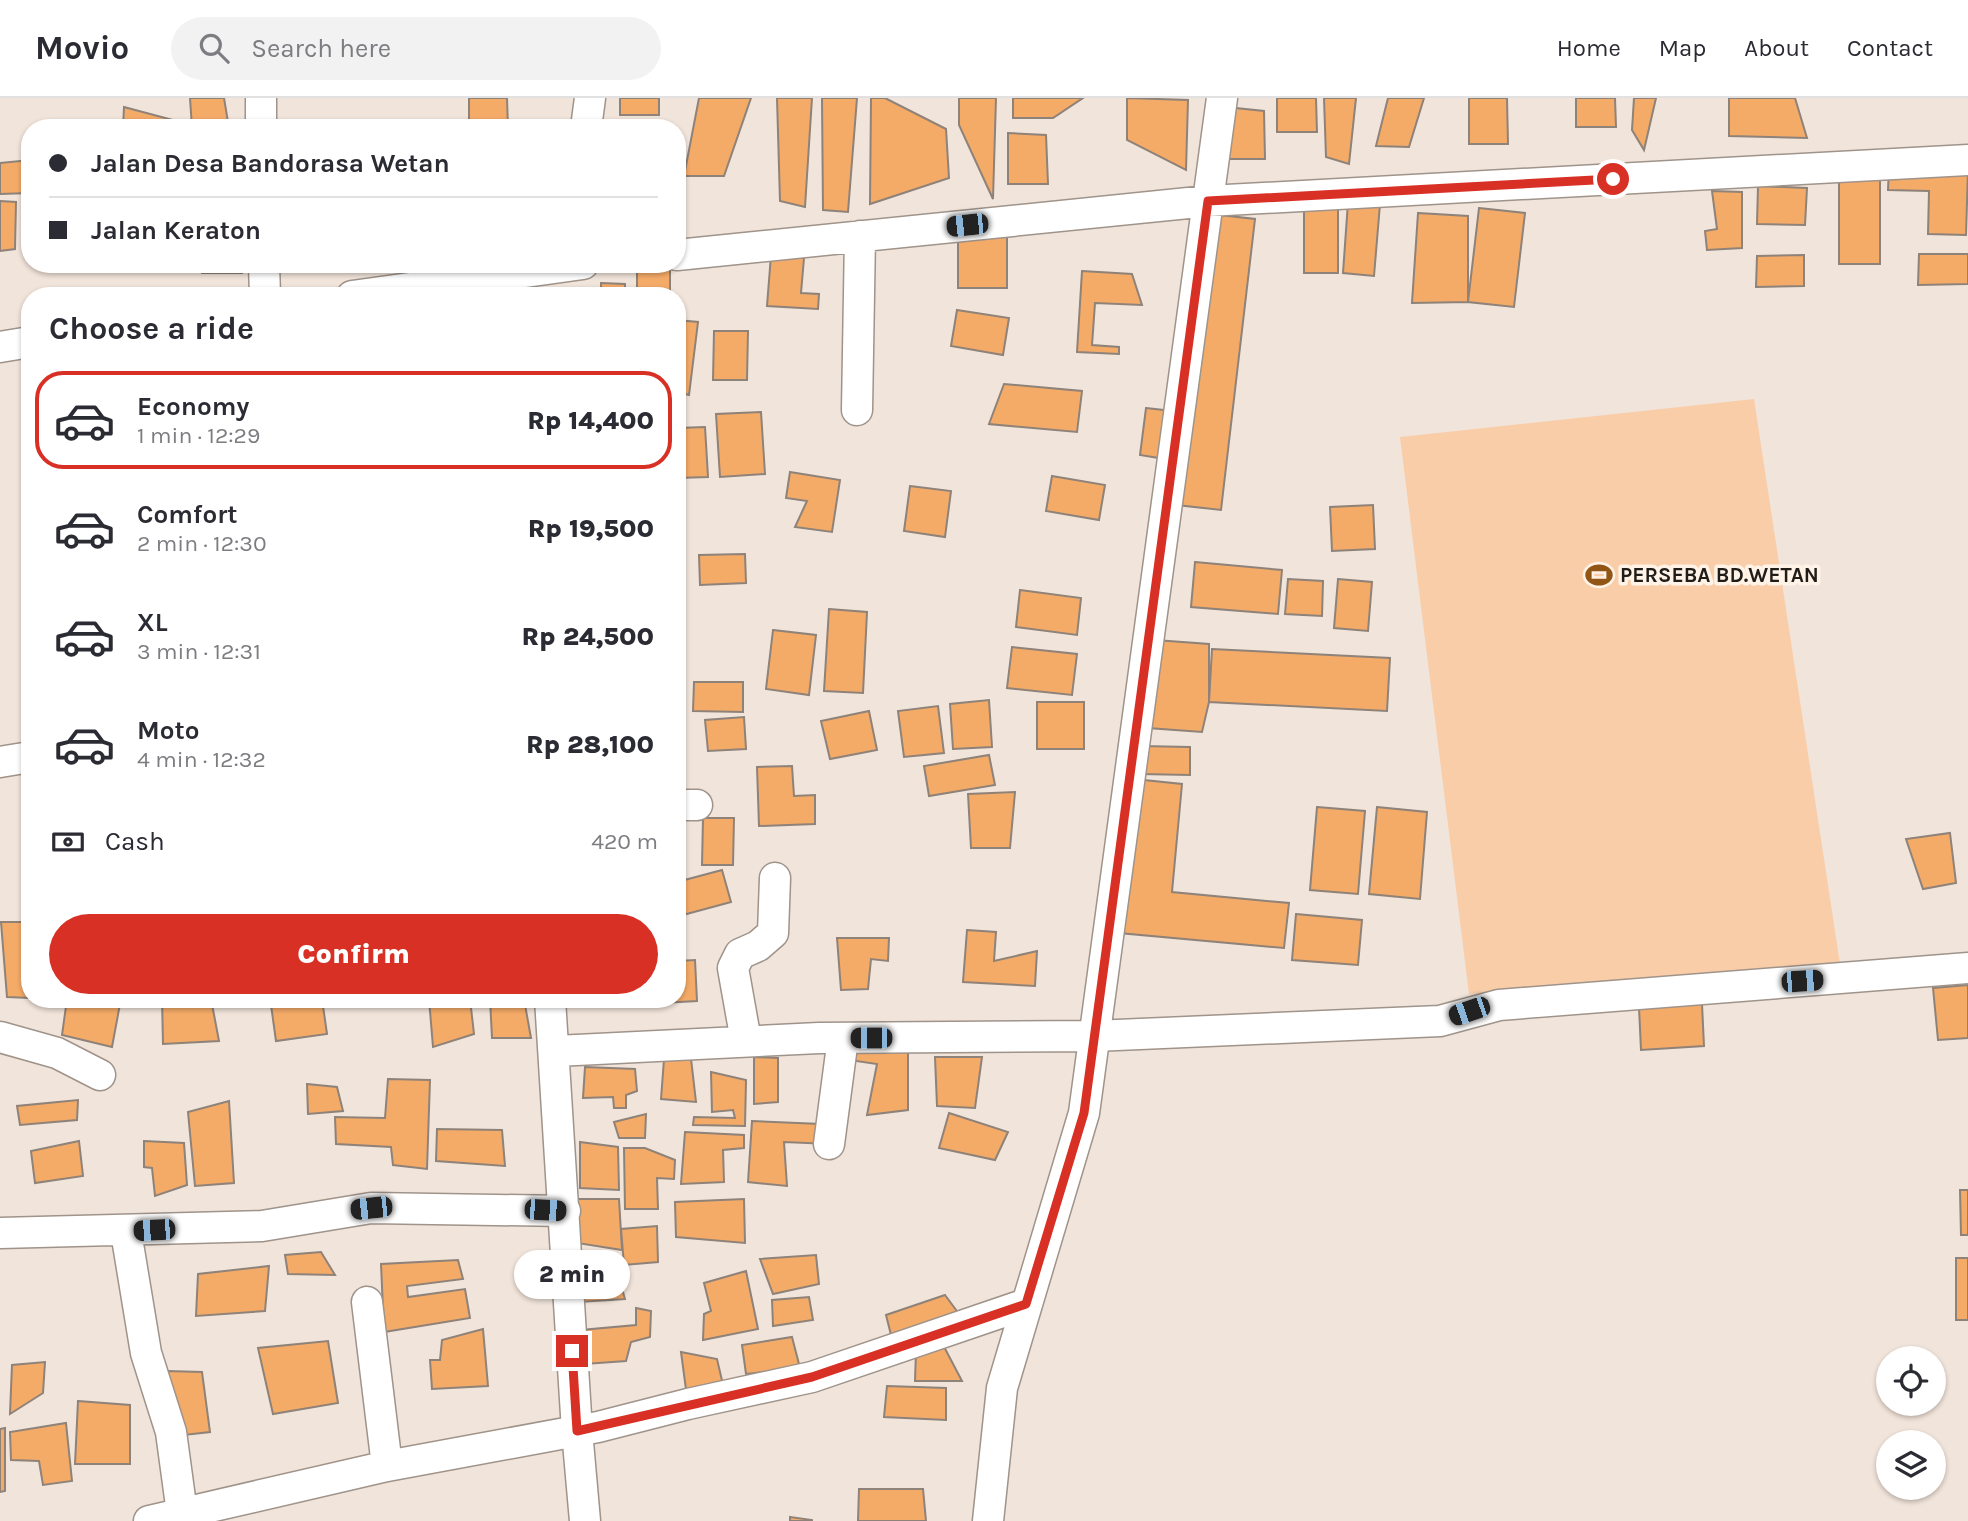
<!DOCTYPE html>
<meta charset="utf-8">
<style>
body{margin:0;font-family:Karla,sans-serif;background:#f2f2f3;color:#2b2b33;height:100vh;display:flex;flex-direction:column;font-size:26px;white-space:nowrap}
*{box-sizing:border-box;margin:0}
p{font-size:23px;color:#7c7c81}
.icon{flex:none;width:38px;height:38px;fill:none;stroke:currentColor;stroke-width:2;stroke-linecap:round;stroke-linejoin:round}
.map{position:relative;flex:1;overflow:hidden}
.details{position:absolute;left:21px;top:189px;width:665px;height:721px;display:flex;flex-direction:column;background:#fff;border-radius:28px;box-shadow:0 2px 5px #0004}
.details>*{flex:none}
.hud{position:absolute;left:21px;top:21px;width:665px;height:154px;border-radius:28px;box-shadow:0 2px 5px #0004;display:grid;align-content:center;height:154px;padding:0 28px;background:#fff}
.tools{position:absolute;left:1876px;top:1248px;display:grid;gap:14px}
.tools a{display:grid;place-items:center;width:70px;height:70px;border-radius:50%;background:#fff;box-shadow:0 2px 5px #0004;font-size:35px}
.end{position:absolute;width:32px;height:32px;margin:-16px;border:9px solid #d93025;background:#fff;box-shadow:0 0 0 4px #fff}
.from{border-radius:50%}
.bubble{position:absolute;height:49px;border-radius:24px;background:#fff;box-shadow:0 2px 5px #0004;font-size:23px;font-weight:800;line-height:49px;text-align:center}
.car{position:absolute;width:21px;height:42px;margin:-21px -10px;border-radius:9px;box-shadow:0 0 5px 2px #0007;background:linear-gradient(#222 24%,#8ab4d8 0 40%,#222 0 76%,#8ab4d8 0 86%,#222 0)}
.hud b{display:flex;align-items:center;gap:24px;height:66px;font-size:26px}
.hud b+b{border-top:2px solid #e1e1e2}
.hud i{width:18px;height:18px;background:#2b2b33}
ul{padding:0;list-style:none}
li{display:flex;align-items:center;gap:21px;height:98px;margin:0 14px 10px;padding:0 14px;border:4px solid transparent;border-radius:28px}
li div{flex:1}
li b{display:block;font-size:26px}
li em{font-style:normal;font-weight:800}
li.on{border-color:#d93025}
li>.icon{width:63px;height:63px;stroke-width:1.5}
h2{padding:0 28px;font-size:32px;line-height:84px}
.pay{display:flex;align-items:center;gap:18px;height:77px;padding:0 28px;font-size:26px}
.pay p{margin-inline-start:auto}
.cta{display:flex;gap:14px;margin-top:auto;padding:14px 28px}
.cta a{flex:1;height:80px;border-radius:42px;background:#d93025;color:#fff;font-size:28px;font-weight:800;line-height:80px;text-align:center}
header{display:flex;align-items:center;gap:42px;box-sizing:border-box;height:98px;padding:0 35px;background:#fff;border-bottom:2px solid #e1e1e2}
header strong{font-size:33px}
nav{display:flex;gap:38px;margin-inline-start:auto;font-size:24px}
.search{width:490px;height:63px;background:#f2f2f3;display:flex;align-items:center;gap:18px;box-sizing:border-box;padding:0 24px;border-radius:38px;color:#7c7c81;font-size:26px}
.map>svg:first-child{display:block}
.green{fill:#f9cda8}
.building{fill:#f5ab68;stroke:#8e8279;stroke-width:2}
.lines{fill:none;stroke-linecap:round;stroke-linejoin:round}
.minor-casing{stroke:#9f938a;stroke-width:33}
.minor{stroke:#fff;stroke-width:30}
.route{stroke:#d93025;stroke-width:9}
.labels{text-anchor:middle;stroke-width:7;stroke-linejoin:round;paint-order:stroke}
.poi-label{font-size:21px;font-weight:bold;fill:#201c18;stroke:#fff2e7;text-anchor:start}
</style>
<header>
<strong>Movio</strong>
<div class="search"><svg class="icon" aria-label="search" viewBox="0 0 24 24"><circle cx="10" cy="10" r="6"/><path d="M15 15l6 6"/></svg>Search here</div>
<nav><a>Home</a><a>Map</a><a>About</a><a>Contact</a></nav>
</header>
<div class="map">
<svg width="1968" height="1423" viewBox="0 0 1968 1423">
<rect width="100%" height="100%" fill="#f1e4da"/>
<path class="green" d="M1754,301L1840,866L1469,896L1400,339Z"/>
<path class="building" d="M190,0H224L229,30H192Z
M469,0H507L508,30H469Z
M620,0H659V17H620Z
M699,0H751L724,78H684Z
M777,0H812L805,109L780,103Z
M822,0H857L848,114L823,112Z
M871,0H885L946,31L949,80L870,106Z
M959,0H996L993,101L959,27Z
M1013,0H1083L1053,20H1013Z
M1127,0L1188,2L1186,72L1127,42Z
M1277,0H1316L1317,34H1277Z
M1324,0H1356L1349,66L1326,59Z
M1388,0H1424L1409,49L1376,48Z
M1469,0H1507L1508,46H1469Z
M1576,0H1615L1616,29H1576Z
M1634,0H1656L1644,52L1632,32Z
M1729,0H1795L1807,40L1729,38Z
M124,9L184,25L183,30H123Z
M1226,9L1264,13L1265,61H1226Z
M1008,35L1046,37L1048,86H1008Z
M30,62V95L0,96V65Z
M1889,70L1968,72L1966,137L1928,136L1929,93L1888,92Z
M1839,76H1880V166H1839Z
M1758,88L1807,90L1805,127L1757,126Z
M1712,93L1742,94V150L1707,152L1705,133L1717,131Z
M0,103L16,104L15,151L0,153Z
M1348,104L1380,106L1374,178L1343,175Z
M1304,107L1338,108V175H1304Z
M1479,110L1525,115L1514,209L1468,204Z
M1418,115L1468,118V204L1412,205Z
M1211,116L1255,121L1221,412L1177,407Z
M958,131H1007V190H958Z
M1919,156H1968V186L1918,187Z
M771,157L804,160L801,195L819,196L818,211L767,208Z
M1804,157V188L1756,189L1757,158Z
M202,166H240L242,175H202Z
M637,166L670,167V198H637Z
M1082,173L1132,176L1142,207L1095,205L1092,247L1119,249V256L1077,254Z
M601,185L625,186V198H601Z
M532,186L534,198H497L496,191Z
M957,212L1009,220L1003,257L951,248Z
M677,222L698,224L689,297L677,294Z
M714,233H748L747,282H713Z
M1004,286L1082,293L1077,334L989,326Z
M1146,310L1172,313L1165,361L1140,357Z
M761,314L765,376L720,379L716,316Z
M705,329L708,379L677,380V330Z
M790,374L840,382L832,434L795,429L807,403L786,400Z
M1052,378L1105,387L1099,422L1046,413Z
M910,388L951,393L945,439L904,433Z
M1373,407L1375,451L1332,453L1330,409Z
M745,456L746,485L700,487L699,457Z
M1195,464L1282,472L1278,516L1191,509Z
M1288,481L1323,483L1322,518L1285,516Z
M1338,481L1372,484L1368,533L1334,530Z
M1020,492L1081,500L1077,537L1016,529Z
M829,511L867,514L863,595L824,593Z
M773,532L816,537L809,597L766,591Z
M1155,542L1209,546V604L1202,634L1148,630Z
M1012,549L1077,556L1072,597L1007,590Z
M1212,551L1390,560L1387,613L1209,604Z
M694,584H743V614L693,613Z
M989,602L992,649L953,651L950,606Z
M1037,604H1084V651H1037Z
M938,608L944,655L904,659L898,613Z
M869,613L877,652L830,661L821,623Z
M744,619L746,651L708,653L705,622Z
M1141,648L1190,649V677L1140,676Z
M989,657L995,687L929,698L924,668Z
M792,668L794,698L815,697V726L759,728L757,669Z
M1134,681L1182,686L1172,794L1289,805L1284,850L1119,835Z
M1015,694L1010,750H971L968,696Z
M1317,709L1365,713L1358,796L1310,792Z
M1377,709L1427,714L1420,801L1369,796Z
M703,720H734L733,767H702Z
M677,732H681L677,772Z
M1950,735L1956,785L1923,791L1906,741Z
M722,772L731,804L683,817L677,784Z
M1296,816L1362,822L1358,867L1292,862Z
M1,824H30V900L7,899Z
M967,832L996,834L994,863L1037,853L1035,888L963,884Z
M837,840H889L888,863L871,861L868,891L841,892Z
M695,862L697,903L644,906V901H677V863Z
M1968,887V940L1938,942L1933,890Z
M67,901H98L120,906L112,949L62,937Z
M162,901H211L219,943L163,946Z
M311,901H322L327,936L276,943L271,907Z
M429,901H470L474,936L433,949Z
M490,901H524L531,940H492Z
M1702,906L1704,948L1641,952L1639,909Z
M848,946L908,949V1012L867,1017L877,966L849,962Z
M665,948L690,952L696,1004L661,1001Z
M754,959L778,960V1004L754,1006Z
M935,959H982L975,1010L937,1008Z
M585,969L635,971L637,993L626,997V1010H614L613,999L583,1000Z
M711,974L746,982L745,1028L693,1027L694,1019L735,1020L733,1012L712,1014Z
M388,981L430,982L427,1071L393,1067L391,1049L336,1046L335,1019L385,1020Z
M307,986L337,989L343,1013L308,1016Z
M78,1002L77,1022L20,1027L17,1008Z
M229,1003L234,1085L195,1088L188,1014Z
M949,1015L1008,1034L995,1062L939,1050Z
M646,1016L645,1040H619L614,1024Z
M752,1023L821,1026L829,1046L784,1044L787,1088L748,1084Z
M437,1031L502,1032L505,1068L436,1063Z
M685,1034L744,1037V1050L723,1052L724,1084L681,1086Z
M79,1043L83,1078L35,1085L31,1053Z
M144,1043L184,1045L187,1087L155,1098L152,1070L144,1069Z
M580,1044L618,1049L619,1092L580,1090Z
M624,1050H645L675,1062L674,1081L657,1080L658,1111H625Z
M1960,1092H1968V1137H1961Z
M571,1101H619L622,1152L577,1145Z
M744,1101L745,1145L676,1139L675,1104Z
M657,1128L658,1164L624,1167L621,1131Z
M321,1154L335,1177L288,1176L285,1157Z
M816,1157L819,1186L773,1196L760,1161Z
M575,1158L613,1159L625,1201L579,1204Z
M1956,1160H1968V1222H1956Z
M458,1162L463,1181L407,1188L408,1199L465,1191L470,1220L384,1234L381,1166Z
M269,1168L265,1213L196,1218L198,1176Z
M746,1173L758,1231L703,1242L704,1216L711,1213L704,1185Z
M945,1197L962,1220L893,1245L886,1217Z
M809,1199L813,1222L773,1228L772,1202Z
M636,1210L651,1213L650,1239L631,1244L626,1263L585,1266L581,1232L636,1227Z
M483,1231L488,1288L432,1291L430,1262H440L442,1242Z
M792,1239L800,1270L746,1276L742,1247Z
M328,1243L338,1305L273,1316L258,1250Z
M941,1243L962,1283H915L916,1253Z
M681,1254L717,1261L724,1291L687,1299Z
M45,1264L43,1295L10,1316L12,1267Z
M167,1273L202,1274L210,1334L184,1337Z
M887,1288L946,1290V1322L884,1319Z
M78,1303L130,1307V1366H75Z
M66,1325L72,1383L43,1387L39,1363L11,1362L10,1334Z
M5,1330V1393L0,1394V1331Z
M859,1391H923L926,1423H858Z
M790,1419L812,1422V1423H790Z"/>
<g class="lines">
<defs>
<path id="minor" d="M261,0V30
M586,30L590,0
M677,157L1208,103L1968,62
M264,166L265,198
M352,198L583,166
M0,249L30,244
M857,312L860,138
M0,664L30,659
M677,707H697
M550,901L577,1333L585,1423
M0,939L57,955L100,977
M746,943L733,870L740,856L758,848L773,835L775,780
M556,953L819,940L1094,938L1440,923L1499,907L1968,870
M829,1046L843,940
M126,1134L146,1255L171,1334L182,1415
M0,1135L262,1128L371,1110L565,1113
M367,1204L387,1368
M149,1423L387,1368L598,1329L688,1306L812,1279L1026,1206
M988,1423L1002,1290L1084,1015L1222,0"/>
</defs>
<use href="#minor" class="minor-casing"/>
<use href="#minor" class="minor"/>
</g>
<g class="lines">
<path class="route" d="M572,1253L577,1333L812,1279L1026,1206L1084,1015L1208,103L1613,81"/>
</g>
<defs>
<symbol id="stadium-bare" viewBox="-9 -9 18 18"><path d="M0-5a6.5 5 0 1 0 0 10a6.5 5 0 1 0 0-10ZM-3.5-1.8h7v3.6h-7Z" fill="#915616" stroke="#fff2e7" stroke-width="2.5" paint-order="stroke"/></symbol>
</defs>
<g fill-rule="evenodd">
<use href="#stadium-bare" x="1580" y="458" width="38" height="38"/>
</g>
<g class="labels">
<g class="poi-label">
<text x="1620" y="484">PERSEBA BD.WETAN</text>
</g>
</g>
</svg>
<div class="tools">
<a><svg class="icon" aria-label="locate" viewBox="0 0 24 24"><circle cx="12" cy="12" r="6"/><path d="M12 2v4M12 18v4M2 12h4M18 12h4"/></svg></a>
<a><svg class="icon" aria-label="layers" viewBox="0 0 24 24"><path d="M12 4l9 5-9 5-9-5zM3 14l9 5 9-5"/></svg></a>
</div>
<i class="end from" style="left:1613px;top:81px"></i>
<i class="end" style="left:572px;top:1253px"></i>
<div class="bubble" style="left:514px;top:1152px;width:116px">2 min</div>
<i class="car" style="left:967px;top:127px;rotate:264deg"></i>
<i class="car" style="left:1802px;top:883px;rotate:86deg"></i>
<i class="car" style="left:1469px;top:913px;rotate:251deg"></i>
<i class="car" style="left:871px;top:940px;rotate:270deg"></i>
<i class="car" style="left:371px;top:1110px;rotate:264deg"></i>
<i class="car" style="left:545px;top:1112px;rotate:93deg"></i>
<i class="car" style="left:154px;top:1132px;rotate:267deg"></i>
<div class="hud">
<b><i class="from"></i>Jalan Desa Bandorasa Wetan</b>
<b><i></i>Jalan Keraton</b>
</div>
<section class="details">
<h2>Choose a ride</h2>
<ul>
<li class="on"><svg class="icon" aria-label="car" viewBox="0 0 24 24"><path d="M5 17H2v-5l4-1 3-4h7l3 4 3 1v5h-3M9 17h6M6 11h13"/><circle cx="7" cy="17" r="2"/><circle cx="17" cy="17" r="2"/></svg><div><b>Economy</b><p>1 min · 12:29</p></div><em>Rp 14,400</em></li>
<li><svg class="icon" aria-label="car" viewBox="0 0 24 24"><path d="M5 17H2v-5l4-1 3-4h7l3 4 3 1v5h-3M9 17h6M6 11h13"/><circle cx="7" cy="17" r="2"/><circle cx="17" cy="17" r="2"/></svg><div><b>Comfort</b><p>2 min · 12:30</p></div><em>Rp 19,500</em></li>
<li><svg class="icon" aria-label="car" viewBox="0 0 24 24"><path d="M5 17H2v-5l4-1 3-4h7l3 4 3 1v5h-3M9 17h6M6 11h13"/><circle cx="7" cy="17" r="2"/><circle cx="17" cy="17" r="2"/></svg><div><b>XL</b><p>3 min · 12:31</p></div><em>Rp 24,500</em></li>
<li><svg class="icon" aria-label="car" viewBox="0 0 24 24"><path d="M5 17H2v-5l4-1 3-4h7l3 4 3 1v5h-3M9 17h6M6 11h13"/><circle cx="7" cy="17" r="2"/><circle cx="17" cy="17" r="2"/></svg><div><b>Moto</b><p>4 min · 12:32</p></div><em>Rp 28,100</em></li>
</ul>
<div class="pay"><svg class="icon" aria-label="cash" viewBox="0 0 24 24"><path d="M3 7h18v10H3z"/><circle cx="12" cy="12" r="2"/></svg>Cash<p>420 m</p></div>
<div class="cta"><a>Confirm</a></div>
</section>
</div>
